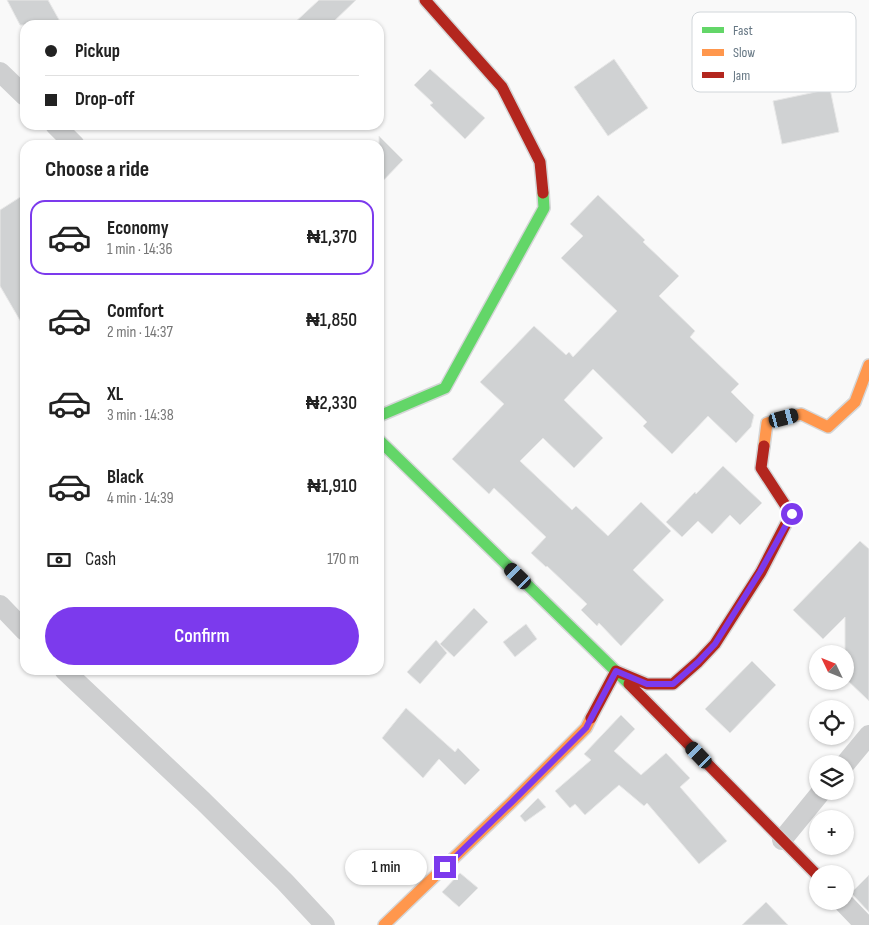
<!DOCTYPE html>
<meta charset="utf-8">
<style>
body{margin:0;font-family:"Sofia Sans Condensed",sans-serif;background:#f2f2f2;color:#222;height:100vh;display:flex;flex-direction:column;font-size:19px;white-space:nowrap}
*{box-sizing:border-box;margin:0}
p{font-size:16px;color:#767676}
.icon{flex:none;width:28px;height:28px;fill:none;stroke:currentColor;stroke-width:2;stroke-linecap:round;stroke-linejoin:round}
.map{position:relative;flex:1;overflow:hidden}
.drawer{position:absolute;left:20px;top:140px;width:364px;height:535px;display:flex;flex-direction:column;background:#fff;border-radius:15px;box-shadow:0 1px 4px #0004}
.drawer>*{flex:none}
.banner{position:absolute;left:20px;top:20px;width:364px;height:110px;border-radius:15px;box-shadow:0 1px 4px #0004;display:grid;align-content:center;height:110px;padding:0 25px;background:#fff}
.needle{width:32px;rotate:313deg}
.buttons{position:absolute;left:809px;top:645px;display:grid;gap:10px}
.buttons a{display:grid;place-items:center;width:45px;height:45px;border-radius:50%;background:#fff;box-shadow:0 1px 4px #0004;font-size:25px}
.end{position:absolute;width:22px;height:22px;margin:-11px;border:6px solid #7c3aed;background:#fff;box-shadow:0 0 0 2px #fff}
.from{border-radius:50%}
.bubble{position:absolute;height:35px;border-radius:18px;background:#fff;box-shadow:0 1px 4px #0004;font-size:16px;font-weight:600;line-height:35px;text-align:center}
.car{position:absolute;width:15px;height:30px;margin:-15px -8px;border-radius:6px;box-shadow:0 0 4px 1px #0007;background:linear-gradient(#222 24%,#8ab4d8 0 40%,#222 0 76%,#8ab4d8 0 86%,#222 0)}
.banner b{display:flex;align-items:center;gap:18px;height:48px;font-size:19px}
.banner b+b{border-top:1px solid #e0e0e0}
.banner i{width:12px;height:12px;background:#222}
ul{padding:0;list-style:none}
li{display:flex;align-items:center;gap:15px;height:75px;margin:0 10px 8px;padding:0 15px;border:2px solid transparent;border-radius:15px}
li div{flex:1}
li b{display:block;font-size:19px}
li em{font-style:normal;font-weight:600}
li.active{border-color:#7c3aed}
li>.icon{width:45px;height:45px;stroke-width:1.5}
h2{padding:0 25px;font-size:22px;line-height:60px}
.pay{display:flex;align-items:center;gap:12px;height:55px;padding:0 25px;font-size:19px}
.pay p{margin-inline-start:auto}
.primary-button{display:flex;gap:10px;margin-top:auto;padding:10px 25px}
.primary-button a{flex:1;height:58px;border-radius:30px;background:#7c3aed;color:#fff;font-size:20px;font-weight:600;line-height:58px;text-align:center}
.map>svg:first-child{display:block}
.building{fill:#d0d2d3;stroke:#e8e8e8}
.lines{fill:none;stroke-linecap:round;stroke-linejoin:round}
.fast-casing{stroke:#d5d6d7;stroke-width:14}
.slow-casing{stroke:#d5d6d7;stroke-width:14}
.jam-casing{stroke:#d5d6d7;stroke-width:14}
.street{stroke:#cecfd0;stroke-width:20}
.fast{stroke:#63d668;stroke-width:11}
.slow{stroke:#ff974d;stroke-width:11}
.jam{stroke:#b3261e;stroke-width:11}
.route{stroke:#7c3aed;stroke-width:6}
.key{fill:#fff;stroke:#d1d6da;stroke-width:1}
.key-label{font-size:14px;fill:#657683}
</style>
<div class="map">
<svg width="869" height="925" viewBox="0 0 869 925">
<rect width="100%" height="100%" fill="#f9f9f9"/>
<path class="building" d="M7,0H48L62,25H20Z
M319,0H356L330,25H292Z
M614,59L648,108L608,136L574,87Z
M430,69L485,118L465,139L430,105L433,103L414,85Z
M830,89L839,132L782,144L773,101Z
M379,136L403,160L379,185Z
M25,194V329L0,286V210Z
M598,195L645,240L643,242L679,276L659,296L695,331L690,337L739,384L731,392L754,415L751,427L736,443L708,416L672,454L643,426L647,422L593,369L564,400L603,438L574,468L543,438L520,461L572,510L576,506L608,536L641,502L671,531L633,570L664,600L621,646L599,623L597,626L581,610L587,604L547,566L546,567L531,553L546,537L494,488L489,494L452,459L504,404L480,382L534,326L566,355L569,352L573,357L617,311L561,258L583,236L570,224Z
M723,466L762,503L740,525L730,515L712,534L698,521L682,537L666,522L695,492L696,494Z
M860,541L869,549V701L845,678V617L823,639L793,610Z
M474,608L488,622L454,657L440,644Z
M526,624L537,639L515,657L503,642Z
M436,640L447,653L420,684L407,672Z
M752,661L776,685L730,733L705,709Z
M406,708L455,752L458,748L480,770L465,785L439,759L423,778L382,738Z
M621,715L635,729L614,751L641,775L666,753L690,778L680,787L727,841L699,864L647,803L644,806L619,785L585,815L575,804L570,808L555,791L591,760L584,754Z
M538,798L546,807L525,822L520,816Z
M460,873L478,888L459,907L442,892Z
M869,875V912L851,893Z
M766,902L788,925H742Z"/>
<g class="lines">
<defs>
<path id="fast" d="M379,416L445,388L544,208L543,193
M379,440L629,684"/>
<path id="slow" d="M764,446L767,423L801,414L828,427L855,402L869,365
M384,925L512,802L586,728L591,718"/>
<path id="jam" d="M425,0L502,87L540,162L543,193
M629,684L818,876
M591,718L616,671L647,684H673L698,662L715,644L761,572L791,514L761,468L764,446"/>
</defs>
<use href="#fast" class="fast-casing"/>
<use href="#slow" class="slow-casing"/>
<use href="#jam" class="jam-casing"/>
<path class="street" d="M0,72L25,96
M55,125L75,145
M0,605L25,631
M64,670L203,801L285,882L325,925
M845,764L869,735
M782,840L822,791
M842,901L865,925"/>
<use href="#fast" class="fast"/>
<use href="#slow" class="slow"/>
<use href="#jam" class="jam"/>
</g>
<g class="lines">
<path class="route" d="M445,867L512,802L586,728L616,671L647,684H673L698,662L715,644L760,572L792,514"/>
</g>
<rect x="692" y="12" width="164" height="80" rx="8" class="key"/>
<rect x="702" y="27" width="22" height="6" fill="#63d668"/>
<rect x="702" y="49" width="22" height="7" fill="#ff974d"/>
<rect x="702" y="72" width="22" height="6" fill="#b3261e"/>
<g class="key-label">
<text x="733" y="35">Fast</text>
<text x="733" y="57">Slow</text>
<text x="733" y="80">Jam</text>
</g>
</svg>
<div class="buttons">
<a><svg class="needle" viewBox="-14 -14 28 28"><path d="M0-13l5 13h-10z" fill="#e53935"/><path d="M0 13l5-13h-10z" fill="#767676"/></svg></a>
<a><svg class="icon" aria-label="locate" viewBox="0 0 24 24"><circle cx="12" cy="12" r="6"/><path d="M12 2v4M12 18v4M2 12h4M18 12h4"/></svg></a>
<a><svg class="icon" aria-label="layers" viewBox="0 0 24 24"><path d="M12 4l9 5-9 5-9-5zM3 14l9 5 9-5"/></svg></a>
<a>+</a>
<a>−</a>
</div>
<i class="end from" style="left:792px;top:514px"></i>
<i class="end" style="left:445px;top:867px"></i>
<div class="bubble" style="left:345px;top:850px;width:82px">1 min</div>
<i class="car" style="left:784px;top:418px;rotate:75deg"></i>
<i class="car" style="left:518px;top:576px;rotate:314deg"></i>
<i class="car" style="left:699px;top:755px;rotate:316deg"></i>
<div class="banner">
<b><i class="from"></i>Pickup</b>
<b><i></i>Drop-off</b>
</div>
<section class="drawer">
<h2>Choose a ride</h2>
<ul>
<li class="active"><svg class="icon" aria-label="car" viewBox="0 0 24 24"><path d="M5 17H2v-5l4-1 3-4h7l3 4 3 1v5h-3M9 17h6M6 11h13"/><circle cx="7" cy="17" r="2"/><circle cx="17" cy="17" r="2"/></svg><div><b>Economy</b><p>1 min · 14:36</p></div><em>₦1,370</em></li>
<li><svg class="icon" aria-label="car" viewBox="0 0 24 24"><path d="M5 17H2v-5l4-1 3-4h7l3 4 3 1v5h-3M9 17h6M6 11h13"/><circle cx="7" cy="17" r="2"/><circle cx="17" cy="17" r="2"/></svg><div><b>Comfort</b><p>2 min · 14:37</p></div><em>₦1,850</em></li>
<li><svg class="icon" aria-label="car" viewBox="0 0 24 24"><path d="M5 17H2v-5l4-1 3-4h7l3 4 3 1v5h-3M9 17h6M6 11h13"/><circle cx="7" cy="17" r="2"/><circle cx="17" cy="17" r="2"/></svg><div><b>XL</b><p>3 min · 14:38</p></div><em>₦2,330</em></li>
<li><svg class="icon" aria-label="car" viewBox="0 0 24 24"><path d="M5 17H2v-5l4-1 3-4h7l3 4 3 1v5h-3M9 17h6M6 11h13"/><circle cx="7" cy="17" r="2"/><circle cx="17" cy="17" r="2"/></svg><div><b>Black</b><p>4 min · 14:39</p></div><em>₦1,910</em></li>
</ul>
<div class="pay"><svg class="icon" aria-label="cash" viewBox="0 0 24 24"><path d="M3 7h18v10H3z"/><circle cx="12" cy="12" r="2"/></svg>Cash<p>170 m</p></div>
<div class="primary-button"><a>Confirm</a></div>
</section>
</div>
